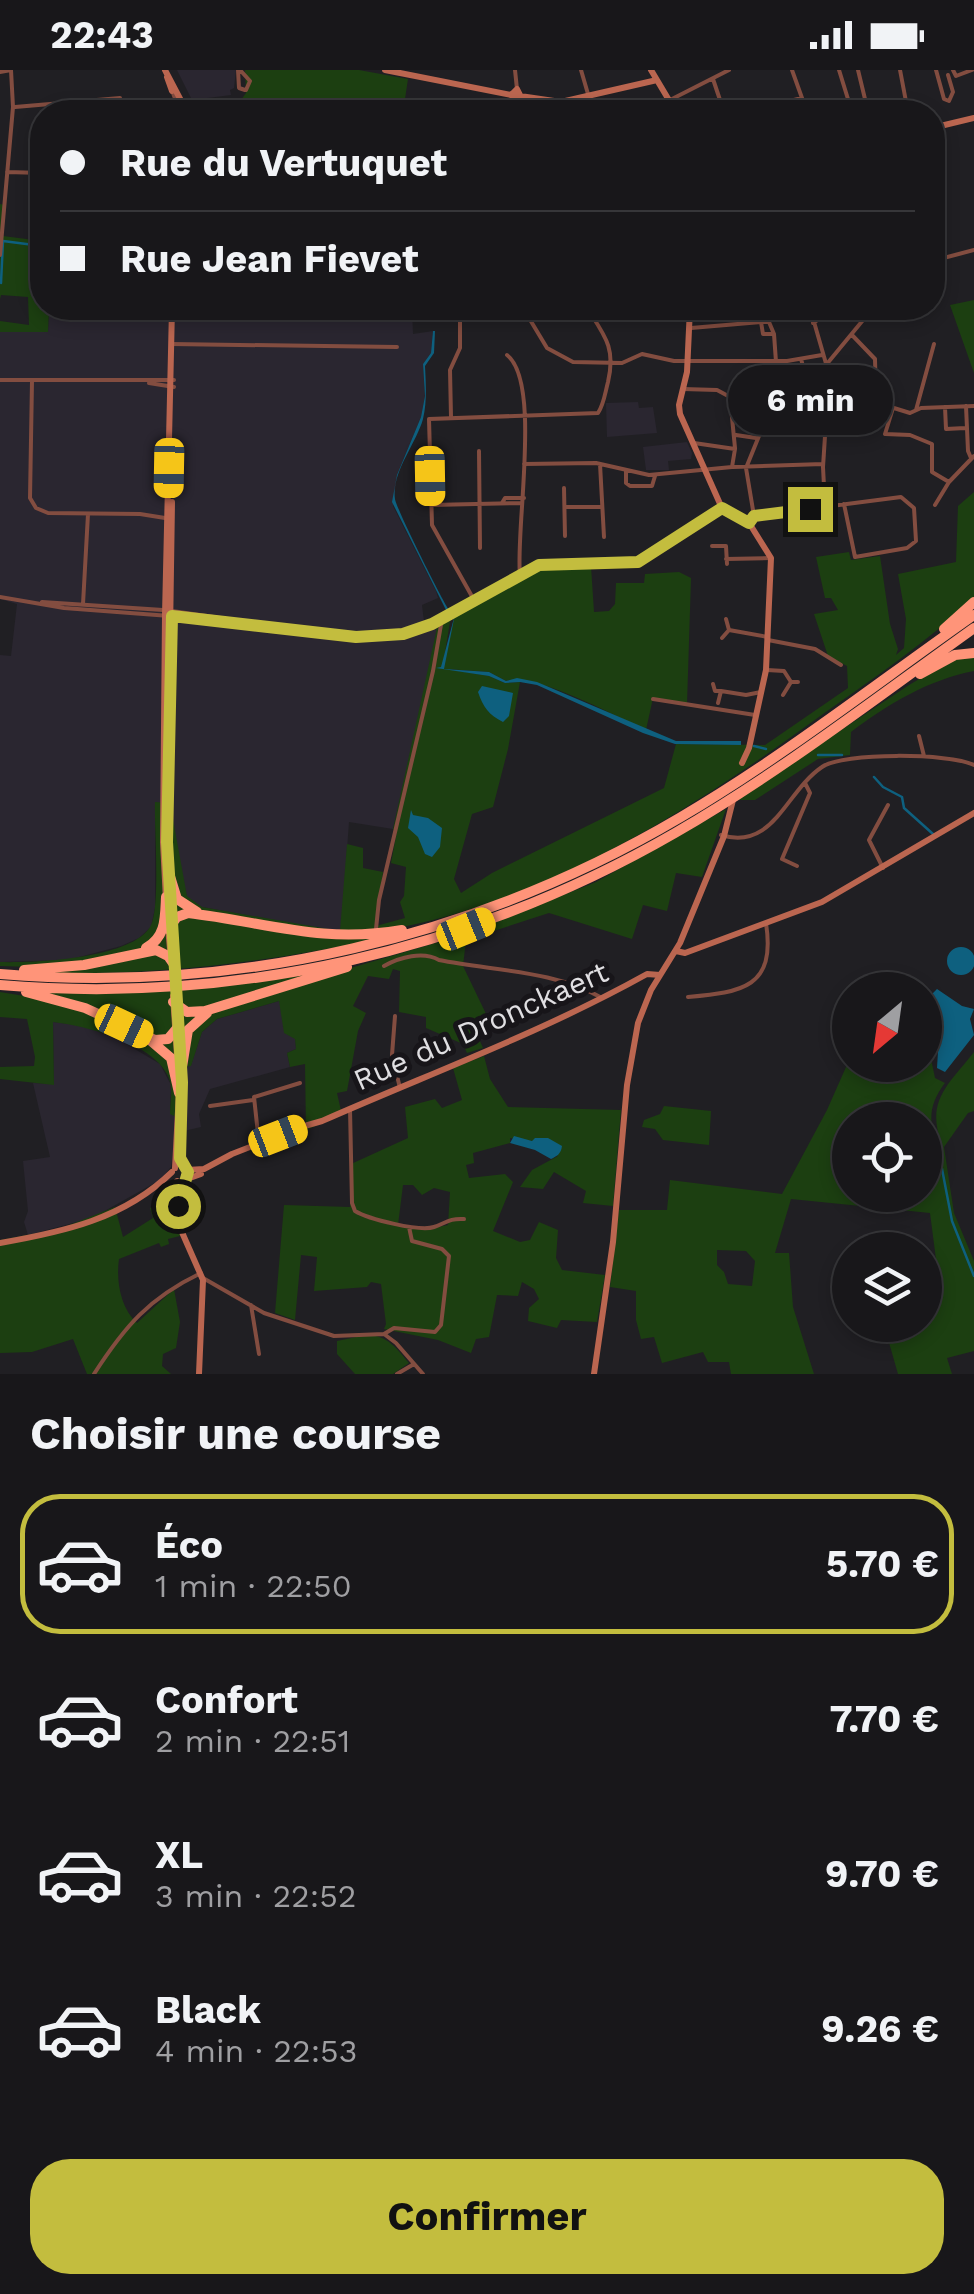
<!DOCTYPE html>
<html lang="fr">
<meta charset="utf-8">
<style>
body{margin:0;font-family:"Work Sans",sans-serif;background:#252427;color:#f1f3f6;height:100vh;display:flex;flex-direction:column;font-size:38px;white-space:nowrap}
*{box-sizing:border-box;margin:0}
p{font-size:32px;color:#9f9fa2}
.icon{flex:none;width:55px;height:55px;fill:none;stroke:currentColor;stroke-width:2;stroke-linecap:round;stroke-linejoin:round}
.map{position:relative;height:1304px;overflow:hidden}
.drawer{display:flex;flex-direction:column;background:#18171a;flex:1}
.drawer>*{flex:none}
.top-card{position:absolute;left:30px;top:30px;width:915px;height:220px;border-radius:40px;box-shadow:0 5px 15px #0003,0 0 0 2px #363639;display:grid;align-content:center;height:220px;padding:0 30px;background:#18171a}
.needle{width:65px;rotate:209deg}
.tools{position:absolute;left:832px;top:902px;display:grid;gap:20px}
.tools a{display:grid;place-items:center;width:110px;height:110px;border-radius:50%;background:#18171a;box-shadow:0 5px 15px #0003,0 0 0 2px #363639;font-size:50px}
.end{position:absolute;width:45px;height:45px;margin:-22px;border:12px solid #c3bd3e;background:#111;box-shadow:0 0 0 5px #111}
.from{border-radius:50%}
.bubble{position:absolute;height:70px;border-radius:35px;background:#18171a;box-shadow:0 5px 15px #0003,0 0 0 2px #363639;font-size:32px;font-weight:700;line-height:70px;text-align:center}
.car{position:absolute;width:30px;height:60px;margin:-30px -15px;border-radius:12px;box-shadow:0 0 8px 2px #0007;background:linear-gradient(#f5c518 24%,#345 0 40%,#f5c518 0 76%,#345 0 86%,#f5c518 0)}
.top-card b{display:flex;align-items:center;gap:35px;height:95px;font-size:38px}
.top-card b+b{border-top:2px solid #363639}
.top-card i{width:25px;height:25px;background:#f1f3f6}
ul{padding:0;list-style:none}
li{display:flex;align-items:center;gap:30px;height:140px;margin:0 20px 15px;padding:0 10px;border:5px solid transparent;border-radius:40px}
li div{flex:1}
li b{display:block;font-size:38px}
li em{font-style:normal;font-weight:700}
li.selected{border-color:#c3bd3e}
li>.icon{width:90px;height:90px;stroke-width:1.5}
h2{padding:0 30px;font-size:45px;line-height:120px}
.cta{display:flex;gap:20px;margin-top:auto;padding:20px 30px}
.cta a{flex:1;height:115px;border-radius:40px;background:#c3bd3e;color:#111;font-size:40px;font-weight:700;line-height:115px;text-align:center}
.status{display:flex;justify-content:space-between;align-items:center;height:70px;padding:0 50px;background:#18171a;direction:ltr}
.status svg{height:28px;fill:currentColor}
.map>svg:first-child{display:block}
.built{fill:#2a2630}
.green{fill:#1c3f11;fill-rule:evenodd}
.water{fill:#0e607f}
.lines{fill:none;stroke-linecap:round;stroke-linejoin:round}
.stream{stroke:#0e607f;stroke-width:2.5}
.street{stroke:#834d40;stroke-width:4}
.secondary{stroke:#bb6650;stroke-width:6}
.highway{stroke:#ff9479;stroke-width:10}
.secondary-bridge{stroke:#bb6650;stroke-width:6}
.route{stroke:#c3bd3e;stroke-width:12}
.labels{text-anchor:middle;stroke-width:10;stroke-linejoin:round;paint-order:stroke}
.street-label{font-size:30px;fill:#e0dfe2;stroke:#171519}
</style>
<div class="status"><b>22:43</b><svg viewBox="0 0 49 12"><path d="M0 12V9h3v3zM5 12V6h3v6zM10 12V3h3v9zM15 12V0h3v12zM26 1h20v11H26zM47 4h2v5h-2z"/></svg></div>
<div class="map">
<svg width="974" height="1304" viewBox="0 0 974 1304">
<rect width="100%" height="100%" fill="#201f23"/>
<path class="built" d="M177,0H236L234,18L230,20L231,25L192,30Z
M49,238H412L413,264L433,261L431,283L423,294L425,326L421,347L397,405L393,436L436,521L438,528L422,535L425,560L438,553L439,561L393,759L349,752L341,862L202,837L187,827L177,783L155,733V838L151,857L139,868L121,876L68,890L0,892V585L11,586L17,534L0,529V262H48Z
M638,332L639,338L653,337L657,363L607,367L606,333Z
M687,372L692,383L691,389L668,391L669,400H646L643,377Z
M279,931L295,968L296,979L287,983L290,997L210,1019L199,1044L201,1057L184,1061L185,997L191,995L202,962L217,949Z
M53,952L85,956L123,972L160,994L171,1015L170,1043L176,1047V1062L171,1097L160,1110L92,1148L28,1165L24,1152L28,1141L23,1091L50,1087L33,1013L54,1014Z"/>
<path class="green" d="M245,0H359L408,9L403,42H221L233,41L246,23Z
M0,134L5,135L3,166L42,171V238H49L48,262H0V251L29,255L28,227L1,225L0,229Z
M974,230V303L950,235Z
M974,422V528C927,572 875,607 823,644C692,740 543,834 381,861L382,868C266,893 153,906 34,903L31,897L0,896V892C34,893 130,889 150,857C161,840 154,758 155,732L170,733L187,826L202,837L340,861L347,774L363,778V798L383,802L376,856L405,848L400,832L404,826L406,797L391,793L397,761L393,759L438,553L451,546L443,594L455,544L542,498L591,496L594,542L609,541L615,534L616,513H644L645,504L679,502L691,508L687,634L653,628L646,660C614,646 538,603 506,611L489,602L447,599L489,606L505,613L520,612L508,679L493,737L472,744L454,809L461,823L492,803L664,718L676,674L765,675L848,618L847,596L828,586L814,544L838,540L831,528H825L816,487L849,482L851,490L880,486L890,554L898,579L896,585L904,578L906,549L898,504L956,492L958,436Z
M974,586V601C928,610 888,634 851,662L850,685L818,689L755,730H736L909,615L955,588Z
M726,739L702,807L676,803L667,841L643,835L632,869L549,843L466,870L463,896L488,948L473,955L483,978L467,983L463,974L426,958V947L399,942L400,901L393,899L389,909L368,906L353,936L366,943L358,961L347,1021L337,1023L342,1045L306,1060L305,994L290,997L287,983L296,979L295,969L284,963L279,931L217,949L202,962L191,996L185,997L184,1061L176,1062V1047L170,1044C170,1031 174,1016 167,1004C150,972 86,956 53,952L54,1015L0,1009V997L34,996L35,987L27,949L0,947V922L43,929L46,922C141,924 235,917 328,899L330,904L463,865L596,812Z
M925,960L935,1008L945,1013C929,1034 928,1050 937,1074L941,1072C926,1030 949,1014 974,982V1041L968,1043L944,1077L954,1143L974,1191V1281L947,1288L952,1304H898L884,1255H925V1201L937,1197L930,1143L791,1129L775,1183H789L793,1237L814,1304H731L729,1292H708L703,1282L662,1293L654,1267L641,1269L636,1250V1221L610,1217L619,1140H667L670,1110L782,1124L827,1040L850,988V995H925ZM850,1050H925V1125H850ZM717,1180L746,1181L755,1191L752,1216L728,1214L724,1202L717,1195Z
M484,986L490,1009L508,1037L621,1040L613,1136L583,1133L586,1121L554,1102L543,1119L520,1117L532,1100L558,1086L533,1071L510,1068V1073L473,1083L474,1093L466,1095L469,1108L505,1104L513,1112L493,1161L520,1172L530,1170L539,1152L558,1160L556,1188L562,1200L605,1205L597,1252L561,1250L557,1258L528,1251L529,1238L539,1229L534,1219L522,1212L518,1226L497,1225L489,1267L476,1269L471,1283L438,1270L384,1259L386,1254L381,1214L371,1212L367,1217L314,1221L317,1187L301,1185L295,1250L275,1243L284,1135L350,1137L351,1094L408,1068L405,1037L435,1029L442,1038L462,1030L453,998ZM403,1115H413L422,1125L434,1118L450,1122L448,1155L428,1159L398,1155Z
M664,1036L711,1041L709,1075L663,1070L655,1059L642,1057L644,1050L660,1044Z
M176,1129V1149L180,1166L168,1169L169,1174L161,1177L159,1173L119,1189C116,1210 120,1238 137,1253L174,1219L180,1252L176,1278L163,1284L162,1296L171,1304H87L73,1269L32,1282L0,1283V1170L59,1159L115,1137L123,1167L153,1148L150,1138Z
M366,1265C388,1265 396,1278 409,1293L393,1304H355L337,1284V1271Z"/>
<path class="water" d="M433,261H435L434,283L425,296C426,315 427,332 423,349C416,374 391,403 395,429C396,438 442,530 449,540L447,542L392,432L397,405L421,347L425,326L423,294L431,283Z
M455,544L444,599L489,602L506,611L517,608L537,612L676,671H741V675L675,674L643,663L537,615L520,612L505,613L489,606L436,598L441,597Z
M482,616L513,623L509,646L503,652C489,645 483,637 478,622Z
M411,740L413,745L428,748L442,758L440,777L432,787L425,784L418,767L408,758Z
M947 891a14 14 0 1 1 28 0a14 14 0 1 1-28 0Z
M937,919L962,936L974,939L970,949L974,965L945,1002L937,998L938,981L930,952L936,941L932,924Z
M514,1066L532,1071L535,1068H548L562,1076C561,1084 557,1086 551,1089L535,1080L510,1073Z"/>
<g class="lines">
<path class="stream" d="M1,213L3,171L42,176
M754,676L766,679
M818,685H842
M874,707L883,717L902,727L904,738L933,764
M937,1073L952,1151L974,1206"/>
<path class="street" d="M238,0L239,18L245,20
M240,0L250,11L246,20
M515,0L517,19
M581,0L588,24
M792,0L807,42
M839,0L852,42
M900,0L908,42
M936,0L944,29L949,31L953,22L948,5
M953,0L956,6L972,0
M0,2L11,0
M713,9L720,30H746
M173,23L180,42
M670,30L729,0
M850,36L865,29L858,0
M15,37L120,28
M513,42L515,28
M761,42L769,36L802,28
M7,102L42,103
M0,185L13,37L11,0
M932,191L974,180
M523,238L547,278L573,292L622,293L642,284L674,291H787L822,285
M568,238L569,247H590
M810,238L829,304L823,397L825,436
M813,253L835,238
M691,258L761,252H769L774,264H763L761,252
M774,264L776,292
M852,265L875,289L876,330
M171,274L397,277
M507,285C542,312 515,460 520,505
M801,289L808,314
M0,310H174
M32,311L30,428L36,438L48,443L140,444L165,448
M149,313L174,317
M683,319L717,320L730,327L735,378
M830,326L868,330L910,343L921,338L974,336
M966,336L968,381L971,388
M945,337L946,359L965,358
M893,338L885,364L910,365L932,374V402L949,412
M916,340L934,274
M451,347L450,300L460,278V243L466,238
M736,365L756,368
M479,381L480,478
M524,394L596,393L649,405L732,397L735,379L694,373
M600,394L604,467
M733,397L823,394
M626,401V413L630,416H652L655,406
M564,418L565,466
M502,433L505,428H524
M431,435L521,433
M935,435L949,412L974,386
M566,437H601
M754,446L901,427L914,438L916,471L907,478L855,487L844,434
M749,453L754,446L746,398L759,366L826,295L873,238
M712,476H726L727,494
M726,489L771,488
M0,527L64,538L183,547L359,567H389L432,554L541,495L637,492L722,438
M474,530L432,455L429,349L598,343C604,334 605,323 608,312C616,278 605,266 587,238
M42,532L163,540
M83,534L88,444
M172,541L277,556
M729,560L768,567
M722,568L729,560L726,549
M768,570L815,579L841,595
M767,600L784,601L791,612
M713,614L715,621H721
M783,625L791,612H798
M653,629L755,645
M718,633L721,621L746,625L761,622
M919,666L924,686
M721,765C774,781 785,722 822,697C843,682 950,683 974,695
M797,796L782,789L810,723L805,713
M883,798L869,770L888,735
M376,859L379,830L433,601L442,549
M384,896C400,887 423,881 439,890C493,901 554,900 602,928
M688,927C742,922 776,918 766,853
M395,946L392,985L400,1018
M210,1036L253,1030
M350,1039L352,1133L355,1141C368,1149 420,1162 434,1157C446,1153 449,1148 464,1149
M257,1065L295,1052L301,1057
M259,1073L254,1027L300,1013
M203,1208L264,1243L334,1266L384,1264L396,1273L423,1304
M251,1235L259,1284
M384,1264L394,1258L435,1262L441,1255L449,1186L442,1179L412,1171L409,1157
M94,1304C125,1256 149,1228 201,1203
M397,1304L414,1294"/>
<path class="secondary" d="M165,0L187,42
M385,0L511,25L517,19L520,25L515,28
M651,0L676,42
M167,7L172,21
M520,26L561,32L657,10
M932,58L974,48
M690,238L687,302L679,335L680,344L721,436L751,456L771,488L766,600L749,678L742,693
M169,630L172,432
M170,827L172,854
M166,830L163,772L165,545L172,238
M168,857L171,890
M676,881L685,883L822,832L974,743
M173,926L178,1000
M182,994L183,1021
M301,1057L322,1051C431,1003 543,962 647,904L660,905
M175,1098L179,1022
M187,1100L204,1099L232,1084L301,1057
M187,1109L201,1104
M177,1111L180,1119L178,1138L181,1160L203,1210L199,1304
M0,1173C63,1162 124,1149 172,1102
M594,1304L613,1172L627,1015L638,953L651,920L680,873L724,766L733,730"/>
<path class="highway" d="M944,559L974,532
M920,604L955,585L974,583
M168,800L177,829L197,842
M168,859L177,847L188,843C266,852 320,874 402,860
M146,878C166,867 165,848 166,827
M24,900L84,895L156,880L168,886L175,896
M0,904C238,924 476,868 681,747C783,687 877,613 974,545
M0,915C234,935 471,881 675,763C779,703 876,628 974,558
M26,922L85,938L155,970L168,969L179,956
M173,932L187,942L205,941L347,897
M151,971L171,988L179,1023
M182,997L188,960L207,943"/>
<path class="secondary-bridge" d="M175,896L177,926"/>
</g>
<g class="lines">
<path class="route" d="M178,1136L188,1102L180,1088L182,1012L167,772L172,546L356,567L403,564L432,554L539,495L638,492L722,438L749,453L754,446L810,439"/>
</g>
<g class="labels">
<g class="street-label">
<text transform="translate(481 956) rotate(-24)" y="10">Rue du Dronckaert</text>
</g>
</g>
</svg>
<div class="tools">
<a><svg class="needle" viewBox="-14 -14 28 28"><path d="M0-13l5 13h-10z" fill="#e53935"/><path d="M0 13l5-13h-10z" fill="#9f9fa2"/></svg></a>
<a><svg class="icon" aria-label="locate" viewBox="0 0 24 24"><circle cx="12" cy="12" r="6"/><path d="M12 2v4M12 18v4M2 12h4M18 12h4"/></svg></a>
<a><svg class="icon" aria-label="layers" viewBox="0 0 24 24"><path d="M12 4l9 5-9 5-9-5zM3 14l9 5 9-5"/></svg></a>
</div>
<i class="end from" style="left:178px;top:1136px"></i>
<i class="end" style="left:810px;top:439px"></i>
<div class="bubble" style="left:728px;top:295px;width:165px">6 min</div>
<i class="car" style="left:169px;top:398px;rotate:181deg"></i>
<i class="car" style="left:430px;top:406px;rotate:179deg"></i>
<i class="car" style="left:466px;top:859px;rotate:68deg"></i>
<i class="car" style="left:124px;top:956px;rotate:115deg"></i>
<i class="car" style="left:278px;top:1066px;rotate:69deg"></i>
<div class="top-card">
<b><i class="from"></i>Rue du Vertuquet</b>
<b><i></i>Rue Jean Fievet</b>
</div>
</div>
<section class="drawer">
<h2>Choisir une course</h2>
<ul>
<li class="selected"><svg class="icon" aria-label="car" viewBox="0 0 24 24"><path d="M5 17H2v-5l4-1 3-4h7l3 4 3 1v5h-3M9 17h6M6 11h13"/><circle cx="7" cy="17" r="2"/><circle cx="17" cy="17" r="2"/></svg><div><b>Éco</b><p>1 min · 22:50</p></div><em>5.70 €</em></li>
<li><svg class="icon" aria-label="car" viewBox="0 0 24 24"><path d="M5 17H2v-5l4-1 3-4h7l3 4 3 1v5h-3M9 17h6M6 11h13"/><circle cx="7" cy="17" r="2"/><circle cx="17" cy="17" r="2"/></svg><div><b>Confort</b><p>2 min · 22:51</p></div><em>7.70 €</em></li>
<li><svg class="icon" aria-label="car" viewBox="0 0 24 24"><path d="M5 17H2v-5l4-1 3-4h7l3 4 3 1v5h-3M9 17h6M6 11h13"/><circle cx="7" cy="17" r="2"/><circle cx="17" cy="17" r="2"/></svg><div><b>XL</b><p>3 min · 22:52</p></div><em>9.70 €</em></li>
<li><svg class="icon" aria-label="car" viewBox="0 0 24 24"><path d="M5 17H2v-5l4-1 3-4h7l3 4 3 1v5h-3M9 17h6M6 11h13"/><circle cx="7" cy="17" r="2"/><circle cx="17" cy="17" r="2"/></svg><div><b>Black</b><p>4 min · 22:53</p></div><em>9.26 €</em></li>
</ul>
<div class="cta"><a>Confirmer</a></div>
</section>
